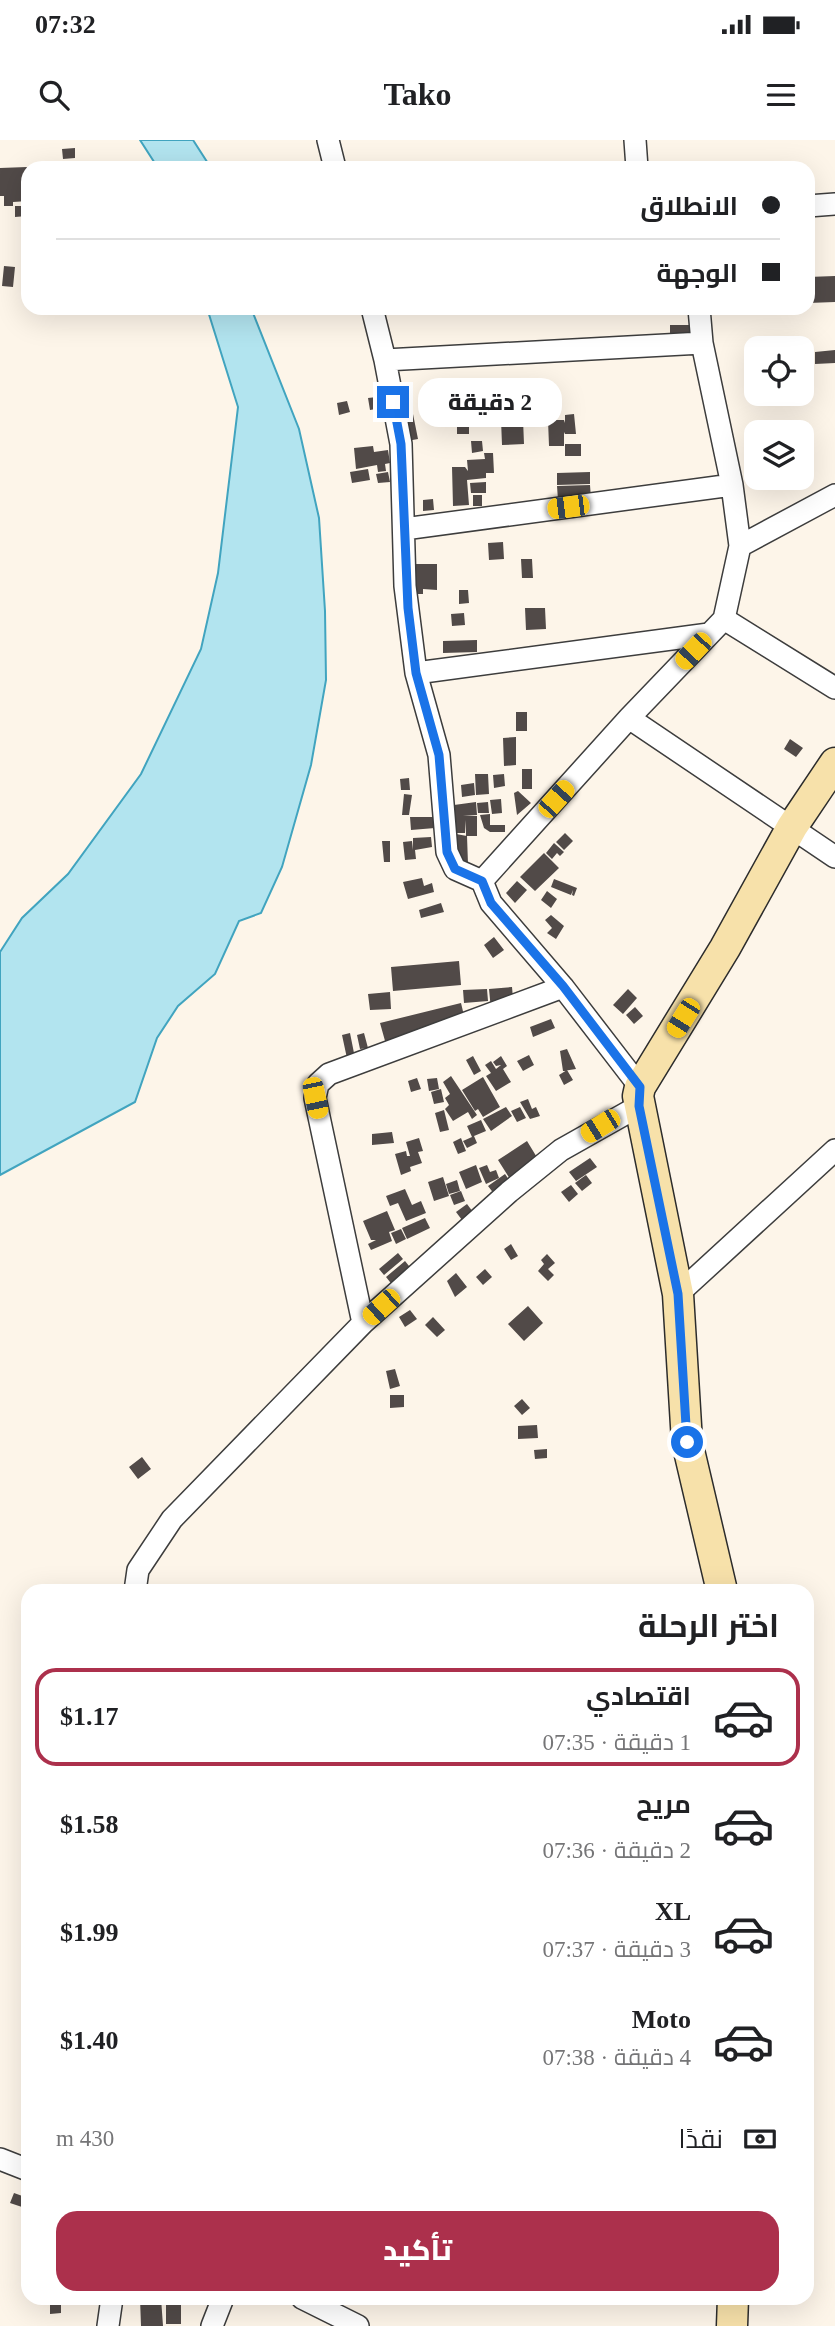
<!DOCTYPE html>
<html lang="ar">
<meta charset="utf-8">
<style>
body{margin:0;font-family:"Times New Roman",Cairo,serif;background:#f6f6f6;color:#202124;direction:rtl;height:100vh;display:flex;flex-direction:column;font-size:26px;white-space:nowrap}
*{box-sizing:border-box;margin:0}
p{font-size:23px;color:#757577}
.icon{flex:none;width:38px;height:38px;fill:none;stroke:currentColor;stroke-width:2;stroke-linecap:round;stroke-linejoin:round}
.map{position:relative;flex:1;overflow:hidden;direction:ltr}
.details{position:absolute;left:21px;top:1444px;width:793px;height:721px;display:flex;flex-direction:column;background:#fff;border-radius:21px;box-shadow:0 7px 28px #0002;direction:rtl}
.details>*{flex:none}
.top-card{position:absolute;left:21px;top:21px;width:794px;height:154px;border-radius:21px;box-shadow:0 7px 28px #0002;direction:rtl;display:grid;align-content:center;height:154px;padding:0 35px;background:#fff}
.fabs{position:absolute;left:744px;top:196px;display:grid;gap:14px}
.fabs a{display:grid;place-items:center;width:70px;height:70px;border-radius:14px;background:#fff;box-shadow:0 7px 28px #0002;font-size:35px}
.end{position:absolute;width:32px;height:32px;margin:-16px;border:9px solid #1a73e8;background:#fff;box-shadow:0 0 0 4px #fff}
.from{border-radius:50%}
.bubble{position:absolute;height:49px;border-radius:21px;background:#fff;box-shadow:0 7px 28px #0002;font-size:23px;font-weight:800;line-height:49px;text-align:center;direction:rtl}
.car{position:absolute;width:21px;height:42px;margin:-21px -10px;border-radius:9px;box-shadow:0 0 5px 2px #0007;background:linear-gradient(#f5c518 24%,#345 0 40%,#f5c518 0 76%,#345 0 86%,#f5c518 0)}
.top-card b{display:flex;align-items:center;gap:24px;height:66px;font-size:26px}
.top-card b+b{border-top:2px solid #e0e0e0}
.top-card i{width:18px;height:18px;background:#202124}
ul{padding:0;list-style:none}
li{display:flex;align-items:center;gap:21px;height:98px;margin:0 14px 10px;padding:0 21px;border:4px solid transparent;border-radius:21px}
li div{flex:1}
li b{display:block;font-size:26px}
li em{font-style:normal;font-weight:800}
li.on{border-color:#ac304c}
li>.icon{width:63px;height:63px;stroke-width:1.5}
h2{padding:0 35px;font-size:32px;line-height:84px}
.pay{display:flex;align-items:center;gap:18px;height:77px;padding:0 35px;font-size:26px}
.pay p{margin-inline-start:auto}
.cta{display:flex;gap:14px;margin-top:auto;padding:14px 35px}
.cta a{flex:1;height:80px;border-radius:21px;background:#ac304c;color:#fff;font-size:28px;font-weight:800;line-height:80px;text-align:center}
.status{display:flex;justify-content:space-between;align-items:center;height:49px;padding:0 35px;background:#fff;direction:ltr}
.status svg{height:19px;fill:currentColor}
header{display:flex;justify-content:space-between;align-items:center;height:91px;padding:0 35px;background:#fff;font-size:32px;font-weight:800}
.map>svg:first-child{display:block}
.water{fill:#b2e4ef;stroke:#41a4bf;stroke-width:2}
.building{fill:#514a48}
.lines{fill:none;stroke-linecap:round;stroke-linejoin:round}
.street-casing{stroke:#3d3d3d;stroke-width:24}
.secondary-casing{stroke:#2c2c2c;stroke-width:33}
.street{stroke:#fff;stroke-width:21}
.secondary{stroke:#f7e1aa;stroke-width:30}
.route{stroke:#1a73e8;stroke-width:9}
</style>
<div class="status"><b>07:32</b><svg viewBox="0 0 49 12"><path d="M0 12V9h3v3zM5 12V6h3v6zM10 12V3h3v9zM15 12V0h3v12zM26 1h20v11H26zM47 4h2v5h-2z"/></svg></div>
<header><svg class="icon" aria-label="menu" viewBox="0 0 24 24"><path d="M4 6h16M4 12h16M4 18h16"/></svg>Tako<svg class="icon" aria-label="search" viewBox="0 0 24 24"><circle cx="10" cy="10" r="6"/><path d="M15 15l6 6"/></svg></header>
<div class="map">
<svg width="835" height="2186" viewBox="0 0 835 2186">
<rect width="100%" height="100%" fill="#fdf5e9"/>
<path class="water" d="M140,0H193L211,28H158Z
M207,168H251L299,289L319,378L325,471L326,540L311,625L282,727L261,773L239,781L215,834L178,866L157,898L135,962L0,1035V812L22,778L68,734L141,634L201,509L218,433L238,267Z"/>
<path class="building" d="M75,8V18L63,19L62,9Z
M27,27L28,61L13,62V66H4V56H0V28Z
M15,66H26L27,76L15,77Z
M4,126L15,127L13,147L2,146Z
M835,136V162L808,163V137Z
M670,185H692V197H670Z
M835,210V223L815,224V212Z
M500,254H522L524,304L502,305Z
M386,256L387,267L370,270L368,258Z
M452,258H463V280H453Z
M451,259V272L427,273L426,261Z
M347,261L350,272L339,275L337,263Z
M411,264L418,299L407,301L401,266Z
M574,274L576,294H565L564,292V306H549L548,280H564L565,283V275Z
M457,283H469V294H457Z
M471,301H482L483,311L472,313Z
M565,304H581V316H565Z
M373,306L374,312L388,310L390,323L385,324L386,331L378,332L377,325L356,329L354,308Z
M484,313H493L494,333H486V338L467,340L469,365L453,366L452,327H465L468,331L467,320L485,319Z
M368,329L370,340L352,343L350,332Z
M388,332L390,342L378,343L376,334Z
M590,332V344L557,345V333Z
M486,342V353H471L470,343Z
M590,345L591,358L558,360L557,346Z
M473,355H482V366H473Z
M433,359L434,370L423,371V360Z
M503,402L504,419L489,420L488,403Z
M521,419H532L533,438H522Z
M414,424H437V450L423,449V454H413Z
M459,450H468L469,463L459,464Z
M525,468H545L546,489L526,490Z
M464,473L465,485L452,486L451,474Z
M477,500V512L443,513V501Z
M516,572H527V591H516Z
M516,597V625L504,626L503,598Z
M790,599L803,608L796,617L784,609Z
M522,629H532V649H522Z
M475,634H488L489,654L476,655Z
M504,634L505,646L494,648L493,635Z
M409,638L410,650H401L400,639Z
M474,643L475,655L462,657L461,645Z
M518,651L531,663L517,675L514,653Z
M404,654L412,655L409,675H402Z
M501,659L502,673L492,674L490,660Z
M476,662L477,675H463L477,676V696H466V680L465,693H454V665Z
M488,662L489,673H478L477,663Z
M490,674V685H505V692H490L484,688L480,675Z
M410,677H434L435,688L411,690Z
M565,693L573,701L564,710L556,702Z
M456,694L467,696L468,724H456Z
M431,697L432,707L415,710L416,719L405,720L403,702L412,701L413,710V698Z
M382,701H390V722H384Z
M554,703L564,712L560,716L557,713L552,719L546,713Z
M544,713L559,728L535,751L520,737Z
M422,738L424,746L432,743L434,752L408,759L403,742Z
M554,739L577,748L574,756L572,755L573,750L571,755L551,747Z
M517,741L527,750L515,763L506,753Z
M547,751L557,759L551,768L541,760Z
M441,763L444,772L421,778L419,770Z
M551,775L564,786L556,799L547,793L552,788L545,780Z
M494,797L504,810L493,818L484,805Z
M459,821L461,845L393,851L391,827Z
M512,847L514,869L491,870L489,849Z
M487,849L488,861L464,863L463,850Z
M628,849L637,858L623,874L613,865Z
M390,852L391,869L370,870L368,854Z
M461,863L467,888L387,908L380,883Z
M635,867L643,876L634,884L626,875Z
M551,879L555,888L533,897L530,887Z
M350,893L358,933L348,923L342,895Z
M364,893L368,908L360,909L357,895Z
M567,909L576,929L563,931L560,911Z
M529,915L534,925L523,931L517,921Z
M473,916L481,931L474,935L466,920Z
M501,916L507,926L503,929L511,942L496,951L486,936L491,933L485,925L491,921L496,929L501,925L496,926L493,922Z
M567,930L573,940L564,945L559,935Z
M451,936L477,975L472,979L468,972L453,981L445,969L449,965L445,958L450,954L443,942Z
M483,937L500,967L483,977L478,969L475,971L462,950Z
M417,938L421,949L411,952L408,941Z
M437,938L439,949L429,951L427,939Z
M441,949L444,962L434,964L431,952Z
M528,959L532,969L536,967L540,976L530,979L520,962Z
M506,967L512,976L491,991L483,979Z
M520,967L526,978L517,982L511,971Z
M444,970L449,990L440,992L435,973Z
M481,980L486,991L474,996L477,1003L467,1008L463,1001L472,997L467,986Z
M392,992L394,1003L372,1005V994Z
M419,998L423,1011L418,1012L422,1023L410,1027L411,1031L401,1035L395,1014L406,1011L407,1016H410L406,1002Z
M461,998L466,1011L458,1014L453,1002Z
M527,1001L541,1024L510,1039L498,1020Z
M590,1018L597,1027L576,1041L569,1032Z
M476,1025L482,1042L466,1049L459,1032Z
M487,1025L490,1032L496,1030L499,1038L486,1044L479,1028Z
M505,1034L514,1047L498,1059L488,1046Z
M586,1035L592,1043L582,1051L575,1043Z
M443,1037L449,1056L434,1061L428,1042Z
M457,1040L460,1051L449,1054L446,1044Z
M571,1045L578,1054L569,1062L561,1052Z
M405,1049L412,1065L421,1061L426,1073L406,1081L398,1063L390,1066L386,1056Z
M461,1051L465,1061L454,1065L450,1055Z
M467,1064L473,1072L462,1080L456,1072Z
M387,1071L395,1090L389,1092L392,1101L371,1110L368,1104L376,1100H371L363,1081Z
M425,1078L430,1088L407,1099L402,1088Z
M401,1089L406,1099L396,1104L391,1093Z
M511,1104L518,1116L511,1120L504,1109Z
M398,1113L403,1119L384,1135L379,1129Z
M547,1114L555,1123L548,1129L554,1135L548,1141L538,1131L544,1124L541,1120Z
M405,1121L413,1131L394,1147L386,1137Z
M485,1129L492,1137L483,1145L476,1137Z
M456,1133L467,1147L455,1157L447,1141Z
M528,1166L543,1183L524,1201L508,1184Z
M410,1170L417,1179L405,1187L399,1177Z
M433,1177L445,1190L437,1197L425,1185Z
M395,1229L400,1246L390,1249L386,1231Z
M390,1255H404V1267L390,1268Z
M522,1259L530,1268L522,1275L514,1266Z
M537,1285L538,1298L518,1299V1286Z
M547,1309V1318L535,1319L534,1310Z
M142,1317L151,1329L138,1339L129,1327Z
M14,2053L28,2058V2069L10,2063Z
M140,2158H161L163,2186H141Z
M166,2159H181V2184H166Z
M61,2163V2173L50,2174V2164Z"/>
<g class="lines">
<defs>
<path id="street" d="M328,0L335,28
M635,0L637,28
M808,66L835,64
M372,168L385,220L401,304L405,446L416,533L439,615L447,712L455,729L482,741L491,763L563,847L640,947
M385,220L702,203
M404,389L732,345
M740,406L835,355
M724,479L835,548
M416,533L709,494
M629,578L835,717
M482,741L629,578L724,479L740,406L732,345L702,203L699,168
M678,1154L835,1010
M363,1183L315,958L318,944L329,934L563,847
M135,1451L138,1430L172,1379L363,1183L509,1052L561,1010L639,966
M0,2019L28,2030
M302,2158L358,2186
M108,2186L112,2158
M212,2186L223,2158"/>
<path id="secondary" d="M722,1451L687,1302L678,1154L638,956L640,947L725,808L792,687L835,623
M732,2186L733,2158"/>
</defs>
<use href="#street" class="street-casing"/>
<use href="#secondary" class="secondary-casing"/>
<use href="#street" class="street"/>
<use href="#secondary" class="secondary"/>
</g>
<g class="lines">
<path class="route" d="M393,262L401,304L408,468L416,533L439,615L447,712L455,729L482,741L491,763L563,846L640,947L639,966L678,1154L687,1302"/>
</g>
</svg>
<div class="fabs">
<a><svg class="icon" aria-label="locate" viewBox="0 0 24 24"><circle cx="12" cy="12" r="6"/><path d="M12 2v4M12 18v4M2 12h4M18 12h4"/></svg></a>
<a><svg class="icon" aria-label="layers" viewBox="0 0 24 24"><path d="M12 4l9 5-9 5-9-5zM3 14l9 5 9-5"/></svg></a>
</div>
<i class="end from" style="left:687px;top:1302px"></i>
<i class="end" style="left:393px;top:262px"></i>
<div class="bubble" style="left:418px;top:238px;width:144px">2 دقيقة</div>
<i class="car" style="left:568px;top:367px;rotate:263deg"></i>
<i class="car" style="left:693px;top:511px;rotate:223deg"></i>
<i class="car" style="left:556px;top:659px;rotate:42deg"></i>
<i class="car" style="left:683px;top:878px;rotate:212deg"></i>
<i class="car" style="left:315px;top:958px;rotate:168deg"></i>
<i class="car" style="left:600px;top:986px;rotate:238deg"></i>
<i class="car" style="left:381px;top:1167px;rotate:228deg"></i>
<div class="top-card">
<b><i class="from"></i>الانطلاق</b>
<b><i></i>الوجهة</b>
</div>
<section class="details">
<h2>اختر الرحلة</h2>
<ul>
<li class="on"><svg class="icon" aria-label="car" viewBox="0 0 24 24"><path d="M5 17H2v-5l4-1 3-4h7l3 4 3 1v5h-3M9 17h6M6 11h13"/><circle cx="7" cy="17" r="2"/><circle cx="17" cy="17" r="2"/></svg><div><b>اقتصادي</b><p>1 دقيقة · 07:35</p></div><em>$1.17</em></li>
<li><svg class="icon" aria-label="car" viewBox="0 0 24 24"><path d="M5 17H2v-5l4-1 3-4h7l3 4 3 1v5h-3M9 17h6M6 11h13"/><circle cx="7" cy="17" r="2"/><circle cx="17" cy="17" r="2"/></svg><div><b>مريح</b><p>2 دقيقة · 07:36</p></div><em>$1.58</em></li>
<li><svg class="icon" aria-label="car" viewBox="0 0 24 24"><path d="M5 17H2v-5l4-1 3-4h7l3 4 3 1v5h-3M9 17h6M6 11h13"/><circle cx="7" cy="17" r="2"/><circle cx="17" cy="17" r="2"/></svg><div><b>XL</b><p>3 دقيقة · 07:37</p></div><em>$1.99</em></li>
<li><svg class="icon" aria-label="car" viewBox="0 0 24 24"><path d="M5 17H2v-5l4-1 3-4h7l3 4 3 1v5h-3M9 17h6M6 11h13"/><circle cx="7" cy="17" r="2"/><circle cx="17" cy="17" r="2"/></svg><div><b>Moto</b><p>4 دقيقة · 07:38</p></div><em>$1.40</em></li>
</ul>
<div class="pay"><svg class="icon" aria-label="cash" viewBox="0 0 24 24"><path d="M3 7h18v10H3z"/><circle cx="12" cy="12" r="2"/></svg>نقدًا<p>430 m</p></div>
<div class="cta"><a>تأكيد</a></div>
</section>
</div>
